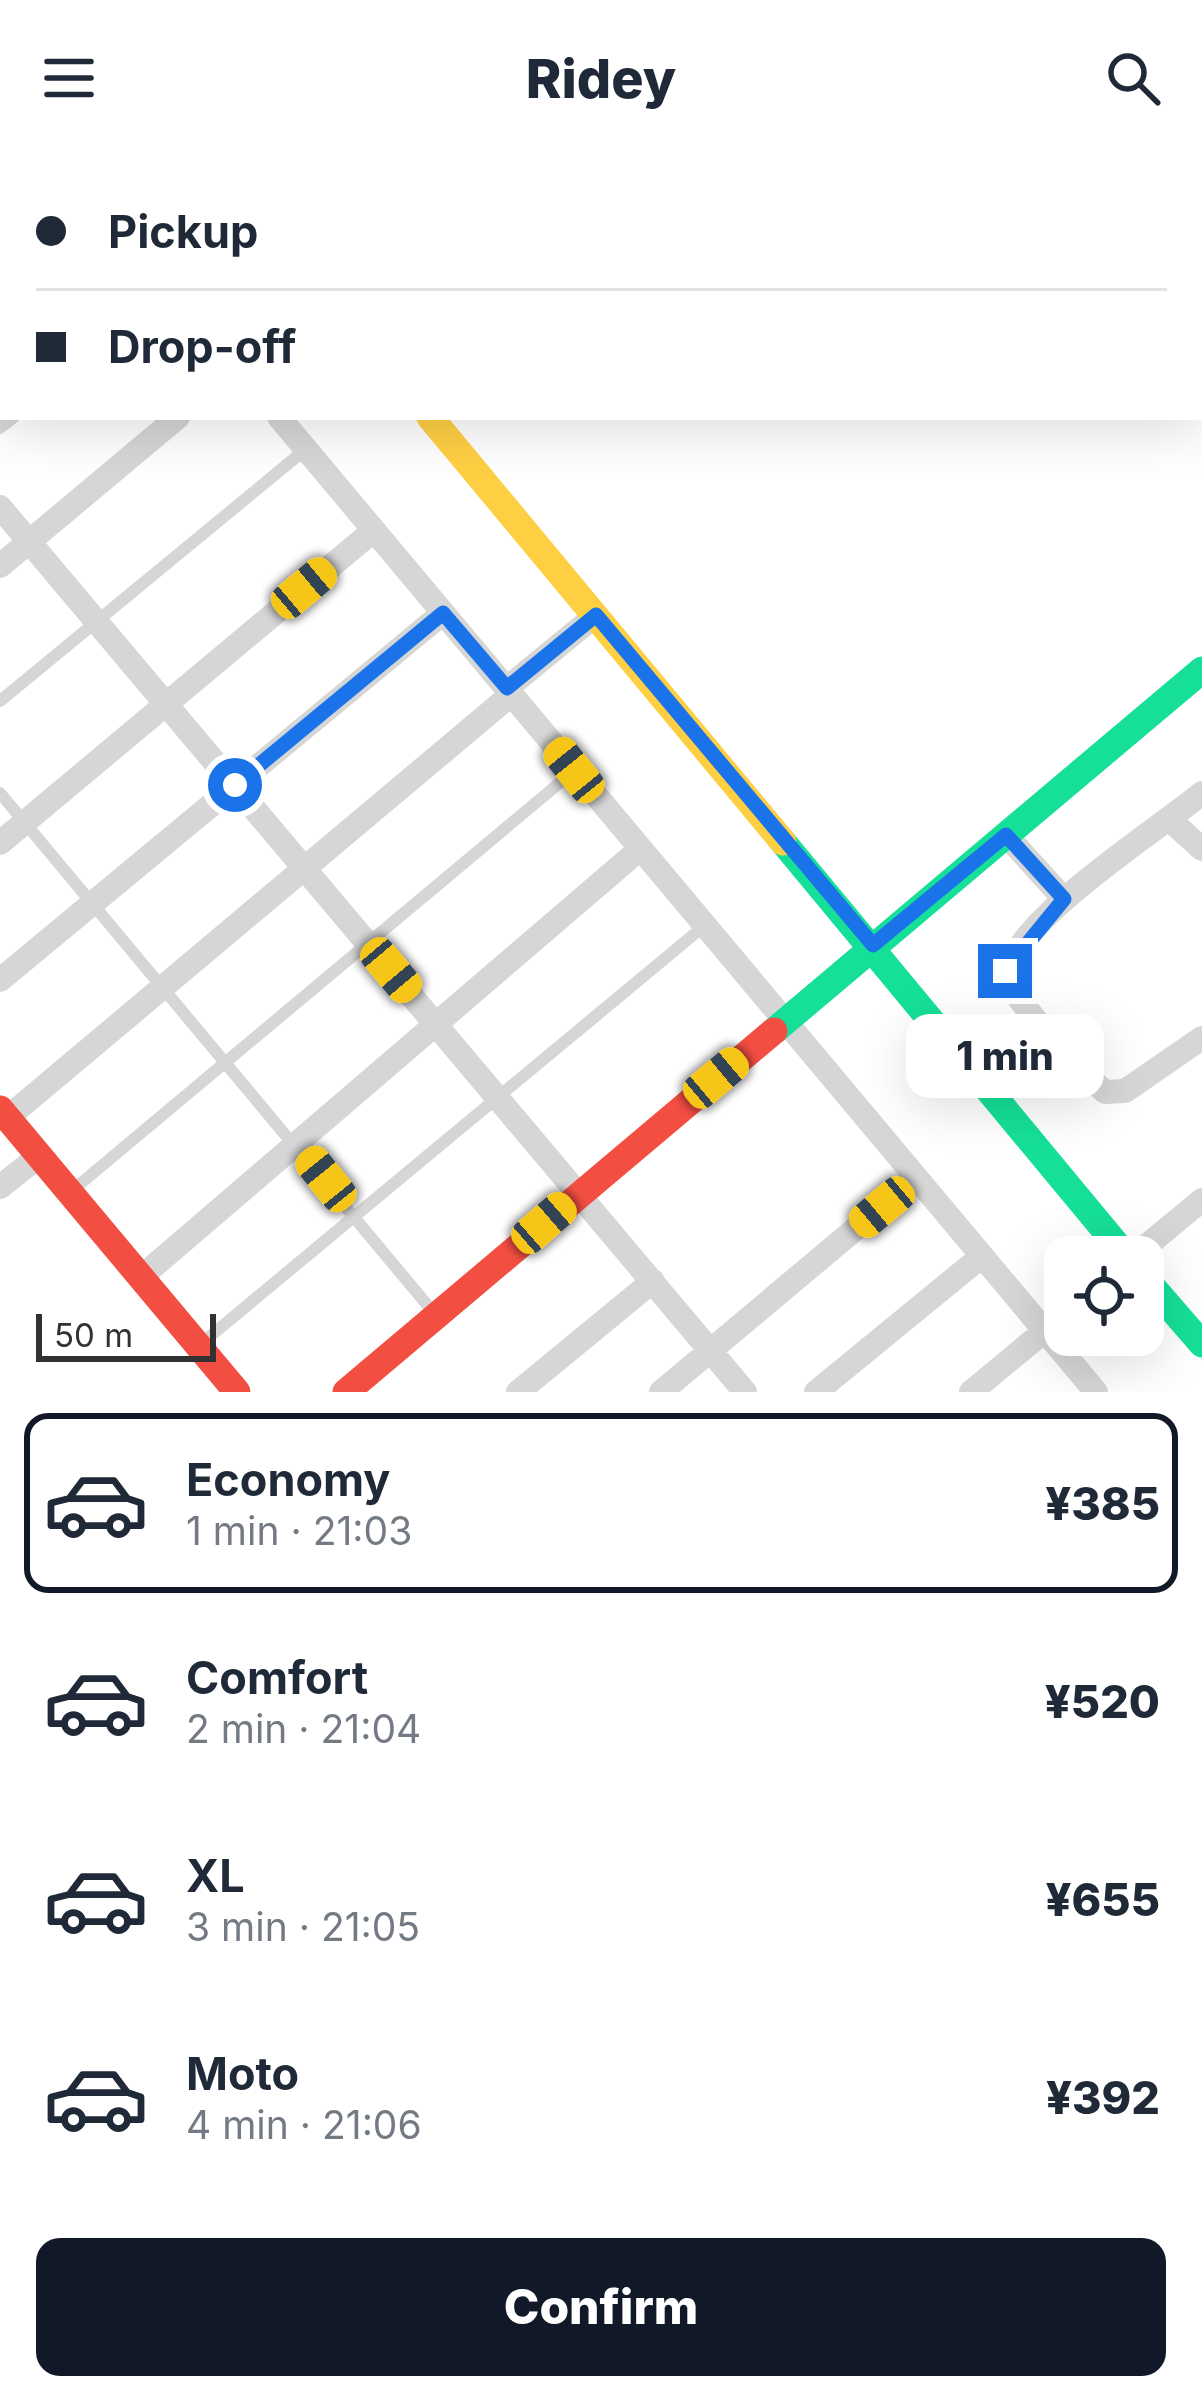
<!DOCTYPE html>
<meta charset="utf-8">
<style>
body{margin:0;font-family:Inter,sans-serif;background:#f6f6f7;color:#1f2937;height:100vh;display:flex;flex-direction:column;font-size:45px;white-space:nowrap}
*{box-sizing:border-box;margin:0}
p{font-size:39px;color:#747a83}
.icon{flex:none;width:66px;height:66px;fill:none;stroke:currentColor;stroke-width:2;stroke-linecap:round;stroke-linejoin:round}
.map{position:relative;height:1236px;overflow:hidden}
.side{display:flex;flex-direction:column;background:#fff;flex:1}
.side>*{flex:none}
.hud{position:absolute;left:0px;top:0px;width:1203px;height:264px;box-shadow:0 12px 48px #0002;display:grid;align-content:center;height:264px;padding:0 36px;background:#fff}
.tools{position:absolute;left:1044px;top:1080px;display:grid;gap:24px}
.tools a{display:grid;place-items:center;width:120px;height:120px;border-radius:24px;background:#fff;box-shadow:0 12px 48px #0002;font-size:60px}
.scale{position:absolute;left:36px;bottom:30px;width:180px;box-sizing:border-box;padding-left:12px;border:6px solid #323232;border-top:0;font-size:33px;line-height:42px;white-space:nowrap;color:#323232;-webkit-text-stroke:9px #fff;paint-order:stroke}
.end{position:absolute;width:54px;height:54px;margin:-27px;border:15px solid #1a73e8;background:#fff;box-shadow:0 0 0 6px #fff}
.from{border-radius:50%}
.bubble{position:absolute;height:84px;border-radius:24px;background:#fff;box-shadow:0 12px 48px #0002;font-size:39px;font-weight:800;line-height:84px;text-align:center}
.car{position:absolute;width:36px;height:72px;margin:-36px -18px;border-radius:15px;box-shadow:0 0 9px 3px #0007;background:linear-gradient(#f5c518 24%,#345 0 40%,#f5c518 0 76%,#345 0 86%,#f5c518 0)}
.hud b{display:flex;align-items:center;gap:42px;height:114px;font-size:45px}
.hud b+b{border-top:3px solid #e0e1e3}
.hud i{width:30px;height:30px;background:#1f2937}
ul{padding:21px 0 0;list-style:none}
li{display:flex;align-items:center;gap:36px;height:180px;margin:0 24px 18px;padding:0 12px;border:6px solid transparent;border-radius:24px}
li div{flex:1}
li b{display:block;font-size:45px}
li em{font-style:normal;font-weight:800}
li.current{border-color:#111827}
li>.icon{width:108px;height:108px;stroke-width:1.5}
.cta{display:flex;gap:24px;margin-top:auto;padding:24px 36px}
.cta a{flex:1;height:138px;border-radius:24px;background:#111827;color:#fff;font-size:48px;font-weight:800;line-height:138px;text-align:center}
header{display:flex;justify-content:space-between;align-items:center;height:156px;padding:0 36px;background:#fff;font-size:54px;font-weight:800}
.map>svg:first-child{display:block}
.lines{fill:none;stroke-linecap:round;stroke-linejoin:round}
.lane{stroke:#d6d6d6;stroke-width:12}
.street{stroke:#d6d6d6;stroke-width:24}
.fast{stroke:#16e098;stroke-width:27}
.slow{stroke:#ffcf43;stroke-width:27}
.jam{stroke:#f24e42;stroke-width:27}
.route{stroke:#1a73e8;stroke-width:15}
</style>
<header><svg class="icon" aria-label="menu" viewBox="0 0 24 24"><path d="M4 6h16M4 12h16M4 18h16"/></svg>Ridey<svg class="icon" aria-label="search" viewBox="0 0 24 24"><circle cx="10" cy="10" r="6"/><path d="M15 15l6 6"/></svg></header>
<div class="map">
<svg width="1202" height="1236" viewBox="0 0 1202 1236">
<rect width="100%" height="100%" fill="#fff"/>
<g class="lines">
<path class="lane" d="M1200,21L1202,19
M0,53L3,57
M0,272L14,261
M0,545L306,293
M0,637L434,1157
M74,1033L575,614
M202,1187L704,770"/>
<path class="street" d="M1168,0L1170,3
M160,3L164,0
M481,3L485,0
M1200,38L1202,41
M0,138L3,135
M279,261L1096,1236
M0,351L745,1236
M0,410L178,261
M507,532L596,459
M1202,637C1158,674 1008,768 1005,824L1057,892L1105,936L1125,935L1202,882
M1170,664L1202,693
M1006,679L1064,743
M0,687L373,375
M0,824L443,457
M7,962L512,538
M0,1031L39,1000
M1133,1101L1202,1044
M141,1121L640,693
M518,1236L653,1125
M661,1236L916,1022
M816,1236L982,1100
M971,1236L1065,1158"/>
<path class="fast" d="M783,686L1127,1101
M774,875L1202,514
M1143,1120L1202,1188"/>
<path class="slow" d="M209,0L211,3
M430,261L783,686"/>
<path class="jam" d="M0,953L237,1236
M346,1236L774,875"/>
</g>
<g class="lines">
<path class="route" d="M235,629L443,457L507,532L596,459L873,789L1006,679L1064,743L1005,815"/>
</g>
</svg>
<div class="tools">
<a><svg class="icon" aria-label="locate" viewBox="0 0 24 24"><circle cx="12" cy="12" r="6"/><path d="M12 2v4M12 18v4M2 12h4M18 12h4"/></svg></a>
</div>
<div class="scale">50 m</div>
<i class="end from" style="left:235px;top:629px"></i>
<i class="end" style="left:1005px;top:815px"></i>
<div class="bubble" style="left:906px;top:858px;width:198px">1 min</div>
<i class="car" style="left:304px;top:432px;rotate:50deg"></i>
<i class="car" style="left:574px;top:614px;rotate:321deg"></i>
<i class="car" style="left:391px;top:814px;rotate:140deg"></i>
<i class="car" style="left:716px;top:922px;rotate:50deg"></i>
<i class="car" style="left:326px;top:1023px;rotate:321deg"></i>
<i class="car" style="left:882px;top:1051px;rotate:230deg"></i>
<i class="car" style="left:544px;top:1067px;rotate:49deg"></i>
<div class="hud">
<b><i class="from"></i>Pickup</b>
<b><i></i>Drop-off</b>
</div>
</div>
<section class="side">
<ul>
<li class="current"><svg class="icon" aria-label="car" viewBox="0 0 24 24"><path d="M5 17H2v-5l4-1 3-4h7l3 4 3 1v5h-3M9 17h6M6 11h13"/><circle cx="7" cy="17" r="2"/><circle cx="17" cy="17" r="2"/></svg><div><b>Economy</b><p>1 min · 21:03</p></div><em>¥385</em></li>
<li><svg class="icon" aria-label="car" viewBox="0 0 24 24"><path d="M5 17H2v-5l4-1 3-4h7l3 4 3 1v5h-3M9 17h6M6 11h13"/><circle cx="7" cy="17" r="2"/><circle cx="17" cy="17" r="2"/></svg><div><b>Comfort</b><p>2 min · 21:04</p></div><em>¥520</em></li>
<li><svg class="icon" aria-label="car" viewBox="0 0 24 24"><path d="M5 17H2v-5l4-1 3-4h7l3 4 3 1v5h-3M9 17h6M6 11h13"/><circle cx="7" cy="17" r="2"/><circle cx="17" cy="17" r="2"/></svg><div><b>XL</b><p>3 min · 21:05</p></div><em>¥655</em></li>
<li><svg class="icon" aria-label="car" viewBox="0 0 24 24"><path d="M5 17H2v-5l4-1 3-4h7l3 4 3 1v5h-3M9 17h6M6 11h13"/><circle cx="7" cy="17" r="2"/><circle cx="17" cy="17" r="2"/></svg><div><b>Moto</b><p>4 min · 21:06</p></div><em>¥392</em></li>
</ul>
<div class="cta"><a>Confirm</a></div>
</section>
